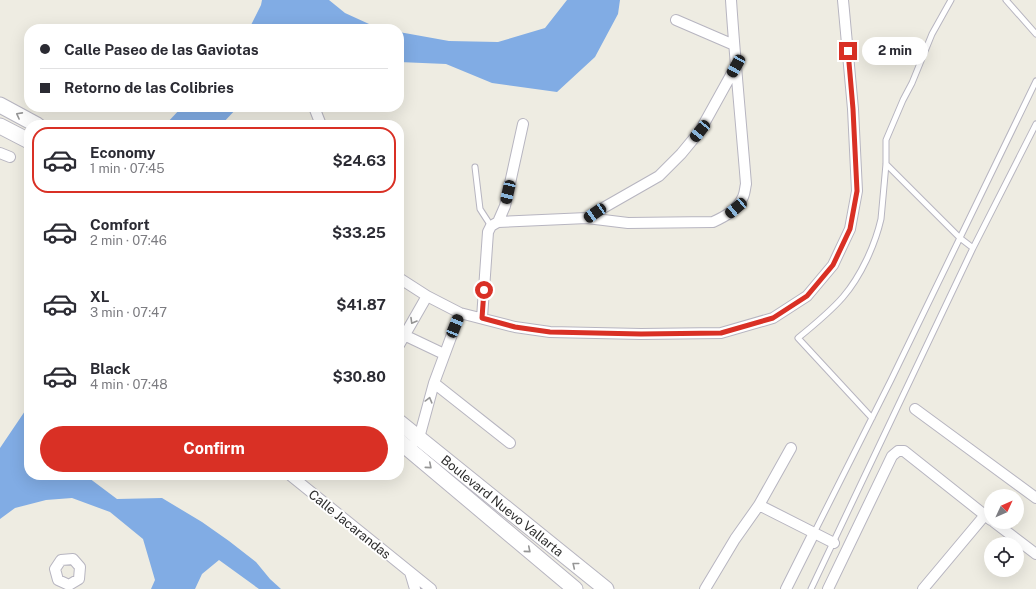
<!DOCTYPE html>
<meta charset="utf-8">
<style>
body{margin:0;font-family:"Public Sans",sans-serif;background:#f2f2f3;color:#2b2b33;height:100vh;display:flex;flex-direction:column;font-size:15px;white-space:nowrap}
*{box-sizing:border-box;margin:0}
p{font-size:13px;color:#7c7c81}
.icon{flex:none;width:22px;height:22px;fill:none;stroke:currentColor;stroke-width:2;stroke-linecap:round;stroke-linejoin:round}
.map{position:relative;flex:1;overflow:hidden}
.side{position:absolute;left:24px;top:120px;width:380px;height:360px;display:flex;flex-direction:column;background:#fff;border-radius:16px;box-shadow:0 4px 16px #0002}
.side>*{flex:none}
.top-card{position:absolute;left:24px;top:24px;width:380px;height:88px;border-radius:16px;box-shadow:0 4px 16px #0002;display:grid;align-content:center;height:88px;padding:0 16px;background:#fff}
.needle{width:26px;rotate:46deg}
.controls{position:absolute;left:984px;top:489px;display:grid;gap:8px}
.controls a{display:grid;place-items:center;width:40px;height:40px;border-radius:50%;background:#fff;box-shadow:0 4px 16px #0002;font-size:20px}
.end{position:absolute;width:18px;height:18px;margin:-9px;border:5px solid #d93025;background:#fff;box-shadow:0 0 0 2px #fff}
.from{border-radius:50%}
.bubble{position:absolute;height:28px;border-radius:14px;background:#fff;box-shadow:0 4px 16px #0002;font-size:13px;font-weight:700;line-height:28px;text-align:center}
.car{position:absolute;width:12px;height:24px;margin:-12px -6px;border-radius:5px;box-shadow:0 0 3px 1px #0007;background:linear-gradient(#222 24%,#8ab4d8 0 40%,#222 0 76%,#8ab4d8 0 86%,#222 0)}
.top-card b{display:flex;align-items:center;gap:14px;height:38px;font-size:15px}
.top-card b+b{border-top:1px solid #e1e1e2}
.top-card i{width:10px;height:10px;background:#2b2b33}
ul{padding:7px 0 0;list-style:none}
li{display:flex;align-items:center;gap:12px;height:66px;margin:0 8px 6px;padding:0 8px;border:2px solid transparent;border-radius:16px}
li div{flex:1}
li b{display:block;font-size:15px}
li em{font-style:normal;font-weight:700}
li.on{border-color:#d93025}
li>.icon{width:36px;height:36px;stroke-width:1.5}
.primary-button{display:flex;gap:8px;margin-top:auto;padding:8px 16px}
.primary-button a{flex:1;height:46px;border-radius:24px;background:#d93025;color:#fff;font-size:16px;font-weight:700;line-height:46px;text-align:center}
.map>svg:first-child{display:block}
.water{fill:#81ace4}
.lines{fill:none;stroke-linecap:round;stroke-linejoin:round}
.lane-casing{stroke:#b7b5c0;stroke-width:7}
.street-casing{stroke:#b7b5c0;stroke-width:12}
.secondary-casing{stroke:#b7b5c0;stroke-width:17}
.lane{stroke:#fff;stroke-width:5}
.street{stroke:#fff;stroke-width:10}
.secondary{stroke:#fff;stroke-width:15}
.oneway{stroke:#969696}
.route{stroke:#d93025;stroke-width:5}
.labels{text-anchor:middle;stroke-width:4;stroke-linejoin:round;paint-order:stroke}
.street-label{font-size:13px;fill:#2e2e2e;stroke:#fff}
</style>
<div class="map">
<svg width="1036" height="589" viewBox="0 0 1036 589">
<rect width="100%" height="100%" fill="#eeece2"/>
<path class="water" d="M262,0H329L345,13L380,29H249L261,5Z
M567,0H620L618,14L595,57L557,92L492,83L446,64L399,62V32L449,41L498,42L545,28Z
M182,107H238L221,125H165Z
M29,405V475H85L117,499L162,498L202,522L229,541L256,562L270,579L281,589H259L219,560L202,574L195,589H151L155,580L143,539L110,512L72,498L46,500L15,508L0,519V448L25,411Z"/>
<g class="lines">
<defs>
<path id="lane" d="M1006,0L1036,34
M886,164L960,238L973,248
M475,167L480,209L491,226
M872,418L798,338C814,325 830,312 843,297C861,276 875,245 881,219L886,164V140L903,100L912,83L932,34L951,0
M814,533L891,380L1036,81
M811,589L973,248L1036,124"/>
<path id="street" d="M676,20L734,45
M314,107L321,125
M0,153L10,157
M587,218L603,208L659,176L681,154L700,131L736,66
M498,222L505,206L523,124
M399,278L427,296L460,313L515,327L550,332L641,334L721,333L773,318L807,296L833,265L850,229L857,191L853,109L843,0
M482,318L488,232L491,226L498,222L587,218L628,223L713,222C726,216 737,210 743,197C745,193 745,188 746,184C741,122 735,61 731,0
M404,335L444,354
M399,345L427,296
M434,383L510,443
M915,409L1036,498
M415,442L419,438L434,383L460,313
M290,475L431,589
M759,505L834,543
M994,522L1036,554
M73,559L80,567L79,579L69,585L58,580L55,569L61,560Z
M410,572L415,589
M705,589L735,539L759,505L791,448
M786,589L814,533
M828,589L892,456L898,451H904L991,520
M923,589L985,515"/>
<g id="secondary">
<path d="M0,105L37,125"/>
<path d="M0,126L29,141"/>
<path id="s1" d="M399,422L606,589"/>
<path d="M399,441L575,589"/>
</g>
</defs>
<use href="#lane" class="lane-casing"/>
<use href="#street" class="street-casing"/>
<use href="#secondary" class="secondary-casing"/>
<use href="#lane" class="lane"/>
<use href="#street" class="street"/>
<use href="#secondary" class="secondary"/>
</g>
<defs><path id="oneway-chevron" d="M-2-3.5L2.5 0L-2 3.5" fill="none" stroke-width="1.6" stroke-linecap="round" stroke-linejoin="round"/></defs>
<g class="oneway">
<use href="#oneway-chevron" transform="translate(19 115) rotate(-152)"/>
<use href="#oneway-chevron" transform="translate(413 321) rotate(120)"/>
<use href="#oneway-chevron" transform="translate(429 400) rotate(-75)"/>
<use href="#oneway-chevron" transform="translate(429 466) rotate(40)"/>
<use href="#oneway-chevron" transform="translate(528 550) rotate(40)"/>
<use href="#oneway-chevron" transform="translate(575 565) rotate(-141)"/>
</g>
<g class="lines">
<path class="route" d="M484,290L482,318L515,327L550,332L641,334L721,333L773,318L807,296L833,265L850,229L857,191L853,109L848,51"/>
</g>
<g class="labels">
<g class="street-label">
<text dy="5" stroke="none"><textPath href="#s1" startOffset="133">Boulevard Nuevo Vallarta</textPath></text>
<text transform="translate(350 524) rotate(39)" y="5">Calle Jacarandas</text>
</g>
</g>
</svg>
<div class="controls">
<a><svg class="needle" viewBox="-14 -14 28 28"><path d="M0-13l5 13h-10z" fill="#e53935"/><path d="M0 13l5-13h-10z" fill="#7c7c81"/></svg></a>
<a><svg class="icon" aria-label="locate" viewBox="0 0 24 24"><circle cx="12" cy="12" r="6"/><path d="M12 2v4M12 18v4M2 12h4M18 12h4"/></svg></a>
</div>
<i class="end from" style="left:484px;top:290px"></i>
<i class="end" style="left:848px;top:51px"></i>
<div class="bubble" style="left:862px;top:37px;width:66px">2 min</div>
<i class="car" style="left:736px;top:66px;rotate:209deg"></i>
<i class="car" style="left:700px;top:131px;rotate:219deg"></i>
<i class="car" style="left:508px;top:192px;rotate:193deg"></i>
<i class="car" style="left:736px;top:208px;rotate:230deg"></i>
<i class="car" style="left:595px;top:213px;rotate:236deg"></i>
<i class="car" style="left:455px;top:326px;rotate:22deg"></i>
<div class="top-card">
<b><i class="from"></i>Calle Paseo de las Gaviotas</b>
<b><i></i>Retorno de las Colibries</b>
</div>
<section class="side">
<ul>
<li class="on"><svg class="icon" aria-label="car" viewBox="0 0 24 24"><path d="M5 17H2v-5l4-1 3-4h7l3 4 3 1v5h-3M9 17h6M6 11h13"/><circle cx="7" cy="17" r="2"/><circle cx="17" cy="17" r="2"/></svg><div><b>Economy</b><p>1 min · 07:45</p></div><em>$24.63</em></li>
<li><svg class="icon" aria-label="car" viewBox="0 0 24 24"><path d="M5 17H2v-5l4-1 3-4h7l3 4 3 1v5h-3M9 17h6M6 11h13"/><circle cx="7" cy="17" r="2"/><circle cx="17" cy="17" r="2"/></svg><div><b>Comfort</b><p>2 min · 07:46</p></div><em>$33.25</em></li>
<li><svg class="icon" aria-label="car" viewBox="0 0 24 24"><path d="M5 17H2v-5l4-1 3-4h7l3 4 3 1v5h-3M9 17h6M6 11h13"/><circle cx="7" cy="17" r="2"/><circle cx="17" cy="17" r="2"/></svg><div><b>XL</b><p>3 min · 07:47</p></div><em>$41.87</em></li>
<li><svg class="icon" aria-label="car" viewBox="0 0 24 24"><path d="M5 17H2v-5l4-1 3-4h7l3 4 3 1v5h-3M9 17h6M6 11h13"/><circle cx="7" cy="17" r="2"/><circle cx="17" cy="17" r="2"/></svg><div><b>Black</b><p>4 min · 07:48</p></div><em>$30.80</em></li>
</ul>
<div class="primary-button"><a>Confirm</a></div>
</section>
</div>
